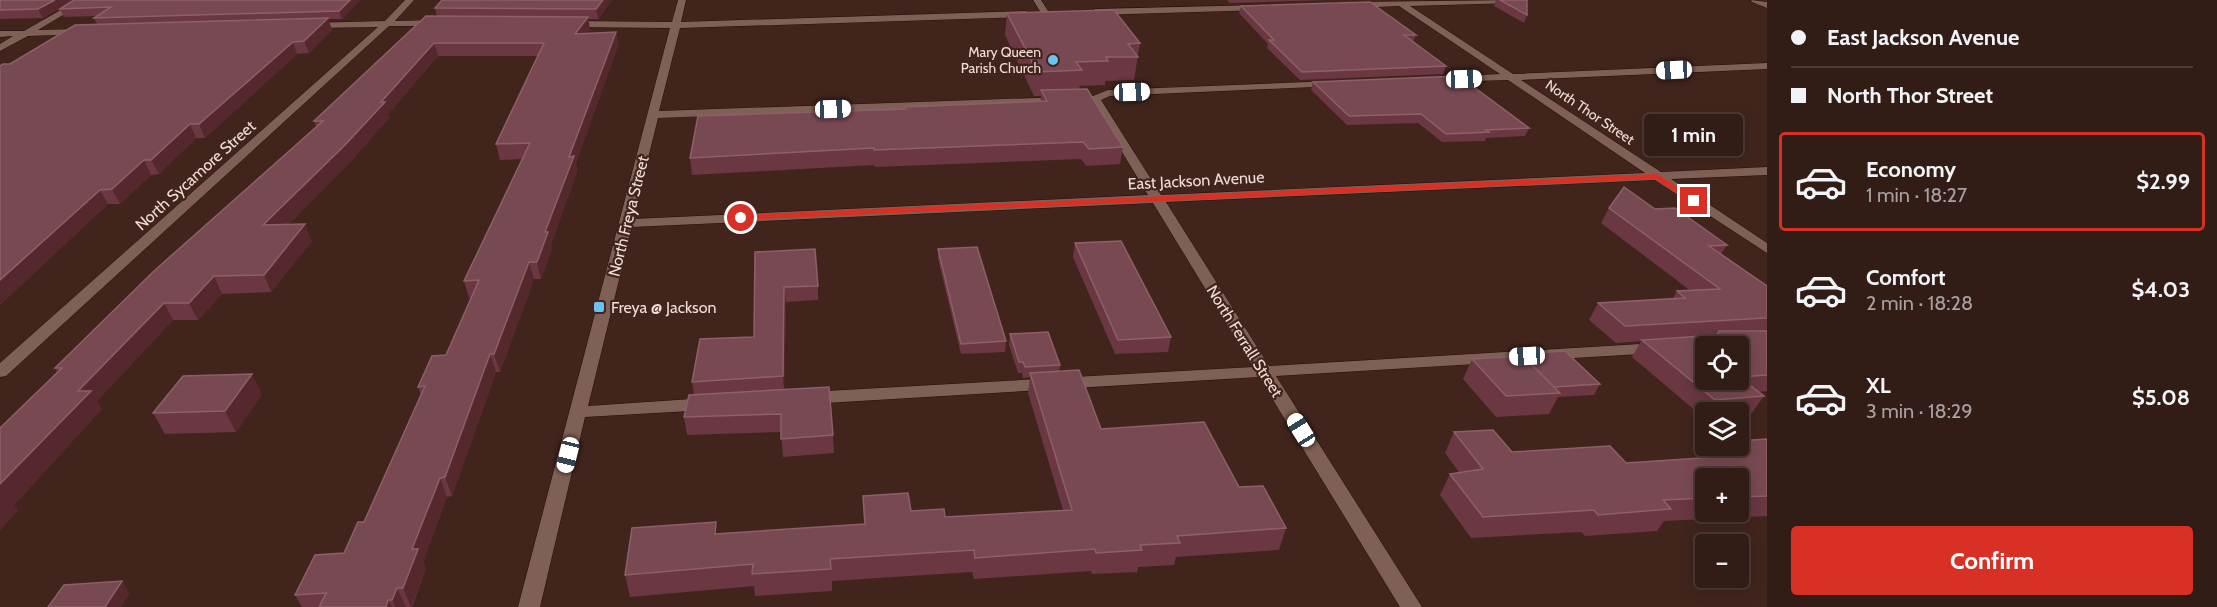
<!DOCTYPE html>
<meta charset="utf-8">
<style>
body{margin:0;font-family:Cabin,sans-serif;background:#39251f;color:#f1f3f6;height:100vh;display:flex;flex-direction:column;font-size:22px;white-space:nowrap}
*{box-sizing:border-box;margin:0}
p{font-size:20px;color:#a8a1a1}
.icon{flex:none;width:33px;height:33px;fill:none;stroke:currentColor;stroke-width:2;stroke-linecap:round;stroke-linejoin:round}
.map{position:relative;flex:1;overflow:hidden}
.drawer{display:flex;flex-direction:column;background:#311c16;width:450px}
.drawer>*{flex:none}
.top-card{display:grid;align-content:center;height:132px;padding:0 24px;background:#311c16}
.fabs{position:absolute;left:1695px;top:336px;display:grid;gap:12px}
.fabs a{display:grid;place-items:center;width:54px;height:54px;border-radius:6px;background:#311c16;box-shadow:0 3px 15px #0003,0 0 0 2px #4c3a35;font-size:30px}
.end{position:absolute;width:27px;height:27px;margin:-14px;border:8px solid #d93025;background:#fff;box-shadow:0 0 0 3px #fff}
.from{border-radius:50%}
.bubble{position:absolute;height:42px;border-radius:6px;background:#311c16;box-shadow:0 3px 15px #0003,0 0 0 2px #4c3a35;font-size:20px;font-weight:700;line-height:42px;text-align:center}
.car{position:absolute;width:18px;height:36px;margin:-18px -9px;border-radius:8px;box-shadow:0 0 4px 2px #0007;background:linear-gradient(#fff 24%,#345 0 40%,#fff 0 76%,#345 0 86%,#fff 0)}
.top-card b{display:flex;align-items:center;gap:21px;height:57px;font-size:22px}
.top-card b+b{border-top:2px solid #4c3a35}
.top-card i{width:15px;height:15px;background:#f1f3f6}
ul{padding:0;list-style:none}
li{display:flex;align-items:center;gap:18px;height:99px;margin:0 12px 9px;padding:0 12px;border:3px solid transparent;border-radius:6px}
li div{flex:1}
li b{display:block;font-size:22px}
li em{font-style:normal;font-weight:700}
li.on{border-color:#d93025}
li>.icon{width:54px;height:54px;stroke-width:1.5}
.button{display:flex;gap:12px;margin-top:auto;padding:12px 24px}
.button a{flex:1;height:69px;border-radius:6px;background:#d93025;color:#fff;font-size:24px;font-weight:700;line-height:69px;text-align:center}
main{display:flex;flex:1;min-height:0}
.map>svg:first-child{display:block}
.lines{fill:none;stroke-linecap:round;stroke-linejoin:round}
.minor-casing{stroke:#260d06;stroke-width:1}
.minor{fill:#7f6056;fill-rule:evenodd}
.wall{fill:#6a3743;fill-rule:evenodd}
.shaded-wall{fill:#54282d}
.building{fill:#794953;stroke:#8c6068;stroke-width:1.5;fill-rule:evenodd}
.route{fill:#d93025}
.poi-dot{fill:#6cc3f2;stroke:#41251d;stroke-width:2}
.labels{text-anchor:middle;stroke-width:4.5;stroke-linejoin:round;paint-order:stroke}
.far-poi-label{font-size:14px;fill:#f1ded8;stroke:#41251d;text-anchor:end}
.far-street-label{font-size:14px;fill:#f1ded8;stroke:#41251d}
.street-label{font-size:16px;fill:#f1ded8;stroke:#41251d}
.poi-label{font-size:16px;fill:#f1ded8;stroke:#41251d;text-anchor:start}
</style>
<main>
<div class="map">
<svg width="1767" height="607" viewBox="0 0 1767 607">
<rect width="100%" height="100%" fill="#41251d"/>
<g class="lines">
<defs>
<path id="minor" d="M78,0H88L38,30L81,29L86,32L84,34L28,36L0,51V44L13,36L0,37V31H24Z
M405,0H414L395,21L438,20L443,23L438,26H389L6,376L0,377V363L378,27L312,28L309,27V23L385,21Z
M678,0H686L681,22L1026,11L1030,14L1026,17L680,28L659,111L1093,96L1108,90L1332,81L1336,82V86L1110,96L1101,100L1161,195L1645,173L1508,80L1439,82V78L1443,77L1500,74L1399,6L1353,8L1349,5L1353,2L1517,0L1513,3L1410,6L1513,74L1767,63V69L1521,80L1661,172L1767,167V175L1671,179L1767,243V253L1655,180L1166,202L1269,366L1657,343L1665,348L1657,353L1276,376L1422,607H1400L1259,377L809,404L803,402L801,398L803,394L809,392L1253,367L1153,203L632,227L588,406L707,398L713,400L716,404L713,408L707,410L585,417L540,607H518L670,28L570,27L565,24L570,21L672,22ZM1092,102L1148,195L633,219L658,118Z
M1033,0H1041L1050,14L1049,16H1043Z
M1751,0L1767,2V8L1752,2Z
M1260,5L1263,6V10L1095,15L1091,12L1095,9Z"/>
</defs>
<use href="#minor" class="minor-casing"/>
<use href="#minor" class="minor"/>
</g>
<path class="wall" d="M0,0H360L342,19H328L332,30L309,53L297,54L205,138H196L159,174L151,175L120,204H108L1,304H0V66L10,64L97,24L94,18L96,16L64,17L60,9L71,2L43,18L0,19Z
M612,0L598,19H588L590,30L588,33L616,32L618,46L576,163L577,172L551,244L552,249L541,279H534L500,372H496L452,496L447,497L423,562L426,568L412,607H302L295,595L344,553L364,522L421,395L418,387L446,355L471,298H469L464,281L523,159L500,160L496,144L538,56H438L388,114L390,117L351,161L288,225L312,241L271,292L222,294L198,320H173L97,401L102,409L14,505L18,510L0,530V428L57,372L55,368L316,126L314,121L437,16L435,8Z
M1227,0H1326L1230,3Z
M1496,0H1527V15L1524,23L1494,6Z
M1241,6L1416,35L1413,42L1446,66L1443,74L1300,80L1267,48L1268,44L1239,13Z
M1007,13L1140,43L1134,80L1105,81V85L1080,86L1079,89L1123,147L1120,164L1086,166L1081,159L875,167L874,165L692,175L690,158L905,109L1040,102L1041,96H1034L1005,35Z
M1313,82L1529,128L1525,136L1486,138L1485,141L1442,142L1418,123L1347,125L1311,90Z
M1609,208L1655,209L1727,245L1721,254L1767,286V391L1758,392L1764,396L1751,414L1738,415V412H1706V418H1704L1632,357L1641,341L1616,343L1589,320L1598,303L1673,298L1677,291H1691L1601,223Z
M1075,243L1171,337L1168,352L1115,354L1073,257Z
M938,249L1006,341L1005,352L961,354L938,259Z
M755,252L818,286V300L786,302L784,390L833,435L834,453L783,457L781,432L687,435L684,417L694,395L692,382L754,337Z
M1010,334L1060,365L1059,371L1101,429L1239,487L1286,528L1279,550L1176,557L1174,565L1138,567L1137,572L1092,574L1091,571L974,579L972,572L832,581V591L755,596L754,586L630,597L625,575L717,534L864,524L863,496L911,511L945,517L1063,510L1028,393L1030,377L1023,378L1022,373H1018L1009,345Z
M1521,354L1600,384L1594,395L1558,397L1549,414L1496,417L1463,379L1472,359L1520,356Z
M262,394L236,432L165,434L153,413Z
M1454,432L1512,452L1626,463L1721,456L1729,446H1738L1767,439V516L1664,521L1657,531L1585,536L1581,532L1471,538L1440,495L1450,474L1459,472L1445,453ZM1706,478H1738V512H1706Z"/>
<path class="shaded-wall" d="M55,0H74L43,18L38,9Z
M350,0H360L342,19L339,11Z
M603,0H612L598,19L596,9Z
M588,17L590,30L578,47L575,34Z
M328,18L332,30L309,53L304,41Z
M616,32L618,46L576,163L577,172L551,244L552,249L541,279L537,262L545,232L569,157Z
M293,42L297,54L205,138L199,124Z
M434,43L438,56L388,114L390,117L351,161L271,242L263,225L381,102Z
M190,124L196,138L159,174L151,160Z
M144,160L151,175L120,204L112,189Z
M100,190L108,204L1,304L0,302V280Z
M305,224L312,241L271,292L264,275Z
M529,262L534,279L500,372L494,354Z
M214,276L222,294L198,320L189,303Z
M784,287L786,302L784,392L783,376Z
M164,303L173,320L97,401L102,409L14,505L18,510L0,530V484L78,391Z
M490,354L496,372L452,496L445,477Z
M252,374L262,394L236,432L225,411Z
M440,478L447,497L423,562L426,568L411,607L403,588L412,549Z
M122,581L130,593L121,607H105Z
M397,588L406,607H395L392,600Z
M388,600L392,607H386Z"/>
<path class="building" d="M0,0H55L38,9L0,10Z
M74,0H350L339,11L94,18L111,7L60,9Z
M442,0H603L596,9L435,8Z
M1500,0H1527V15Z
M1370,2L1416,35H1404L1446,66L1302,72L1269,40H1274L1241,6Z
M1114,10L1140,43L1128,44L1138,57H1106L1108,61L1076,62L1082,70L1037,72L1007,13Z
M426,16L588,17L575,34L616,32L569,157L574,156L545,232H548L537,262H529L494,354H490L445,477L440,478L412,549H418L403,588H397L392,600H388L386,607H319L326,593L295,595L315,555L344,553L358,522H364L425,386L418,387L432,356L446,355L479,280L464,281L530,143L496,144L544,43H434L381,102H385L345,145L263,225L305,224L264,275L214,276L189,303H164L78,391H91L0,484V428L62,368H55L154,271L323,121H314Z
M328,18L304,41L293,42L199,124H190L151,160H144L112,189L100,190L0,280V66L3,64H10L75,25Z
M1459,76L1529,128L1486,130L1489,132L1446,134L1421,114L1349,116L1313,82Z
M1087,89L1123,147L1089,149L1083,142L874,150V148L690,158L698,116L906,109L905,107L1047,101L1041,90Z
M1624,187L1655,209L1675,208L1727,245L1709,246L1767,286V318L1625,326L1598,303L1685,298L1677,291L1720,289L1609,208Z
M1121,241L1171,337L1118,340L1075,243Z
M977,247L1006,341L961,344L938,249Z
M815,249L818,286L784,287L783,376L692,382L700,339L754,337L755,252Z
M1719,331H1767V375L1739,377L1764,396L1715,400L1642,340L1717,335ZM1706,346H1738V380H1706Z
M1048,332L1060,365L1025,367L1023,362H1019L1010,334Z
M1565,351L1600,384L1554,387L1521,354Z
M1523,356L1560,393L1506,396L1472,359Z
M1079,370L1101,429L1204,422L1239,487L1263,486L1286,528L1177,536L1180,543L1140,545L1142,550L1096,553L1095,549L975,558L974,550L830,559L831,569L752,574L753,564L625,575L632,528L716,522L715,534L865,524L863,496L908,493L911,511L944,509L945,517L1072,510L1030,373Z
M252,374L225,411L153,413L183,376Z
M829,387L833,435L781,439V414L684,417L689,395Z
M1493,430L1512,452L1610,446L1626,463L1747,455L1737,446H1738V441L1767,439V496L1738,497V478H1706V498L1663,500L1671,509L1598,515L1594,510L1483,517L1450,474L1483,469L1454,432Z
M122,581L105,607H48L64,585Z"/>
<path class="route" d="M1657,174L1697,199V202H1691L1655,179L741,220L737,218L741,215Z"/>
<g class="poi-dot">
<circle cx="1053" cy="60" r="6"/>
<rect x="593" y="301" width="12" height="12" rx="3"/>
</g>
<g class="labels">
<g class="far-poi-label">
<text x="1041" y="57">Mary Queen<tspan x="1041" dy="16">Parish Church</tspan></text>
</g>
<g class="far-street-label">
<text transform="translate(1590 112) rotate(34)" y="5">North Thor Street</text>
</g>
<g class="street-label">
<text transform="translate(195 175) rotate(-42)" y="6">North Sycamore Street</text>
<text transform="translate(1196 180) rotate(-3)" y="6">East Jackson Avenue</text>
<text transform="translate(628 216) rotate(-76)" y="6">North Freya Street</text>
<text transform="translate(1245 341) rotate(58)" y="6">North Ferrall Street</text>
</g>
<g class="poi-label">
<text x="611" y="313">Freya @ Jackson</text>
</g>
</g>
</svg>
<div class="fabs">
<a><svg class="icon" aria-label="locate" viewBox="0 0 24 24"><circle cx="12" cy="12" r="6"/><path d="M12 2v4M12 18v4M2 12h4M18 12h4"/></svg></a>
<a><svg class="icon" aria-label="layers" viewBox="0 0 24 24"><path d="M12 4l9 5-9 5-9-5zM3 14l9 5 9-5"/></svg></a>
<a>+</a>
<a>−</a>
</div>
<i class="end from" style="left:741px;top:218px"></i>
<i class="end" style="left:1694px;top:201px"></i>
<div class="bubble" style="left:1644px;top:114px;width:99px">1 min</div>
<i class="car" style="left:1674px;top:70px;rotate:267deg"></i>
<i class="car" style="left:1464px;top:79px;rotate:88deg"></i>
<i class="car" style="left:1132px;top:92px;rotate:88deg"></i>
<i class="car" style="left:833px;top:109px;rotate:88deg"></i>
<i class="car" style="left:1527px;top:356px;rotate:267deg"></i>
<i class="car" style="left:1301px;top:430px;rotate:328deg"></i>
<i class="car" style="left:568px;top:455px;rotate:194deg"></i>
</div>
<section class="drawer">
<div class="top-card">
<b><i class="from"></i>East Jackson Avenue</b>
<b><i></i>North Thor Street</b>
</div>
<ul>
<li class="on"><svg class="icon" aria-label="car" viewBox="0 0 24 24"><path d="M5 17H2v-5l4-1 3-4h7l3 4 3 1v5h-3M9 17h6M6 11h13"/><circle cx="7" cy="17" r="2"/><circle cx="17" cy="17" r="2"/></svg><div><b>Economy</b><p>1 min · 18:27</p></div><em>$2.99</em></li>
<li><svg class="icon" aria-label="car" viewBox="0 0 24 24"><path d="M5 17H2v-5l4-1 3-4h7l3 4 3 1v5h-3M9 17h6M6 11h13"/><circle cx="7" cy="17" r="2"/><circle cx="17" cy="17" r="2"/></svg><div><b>Comfort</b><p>2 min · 18:28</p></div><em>$4.03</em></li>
<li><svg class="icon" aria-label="car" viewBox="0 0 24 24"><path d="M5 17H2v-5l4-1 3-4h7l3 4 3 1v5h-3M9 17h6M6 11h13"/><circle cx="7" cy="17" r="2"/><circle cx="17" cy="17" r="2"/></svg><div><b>XL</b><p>3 min · 18:29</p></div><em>$5.08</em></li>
</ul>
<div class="button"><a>Confirm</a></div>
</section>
</main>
